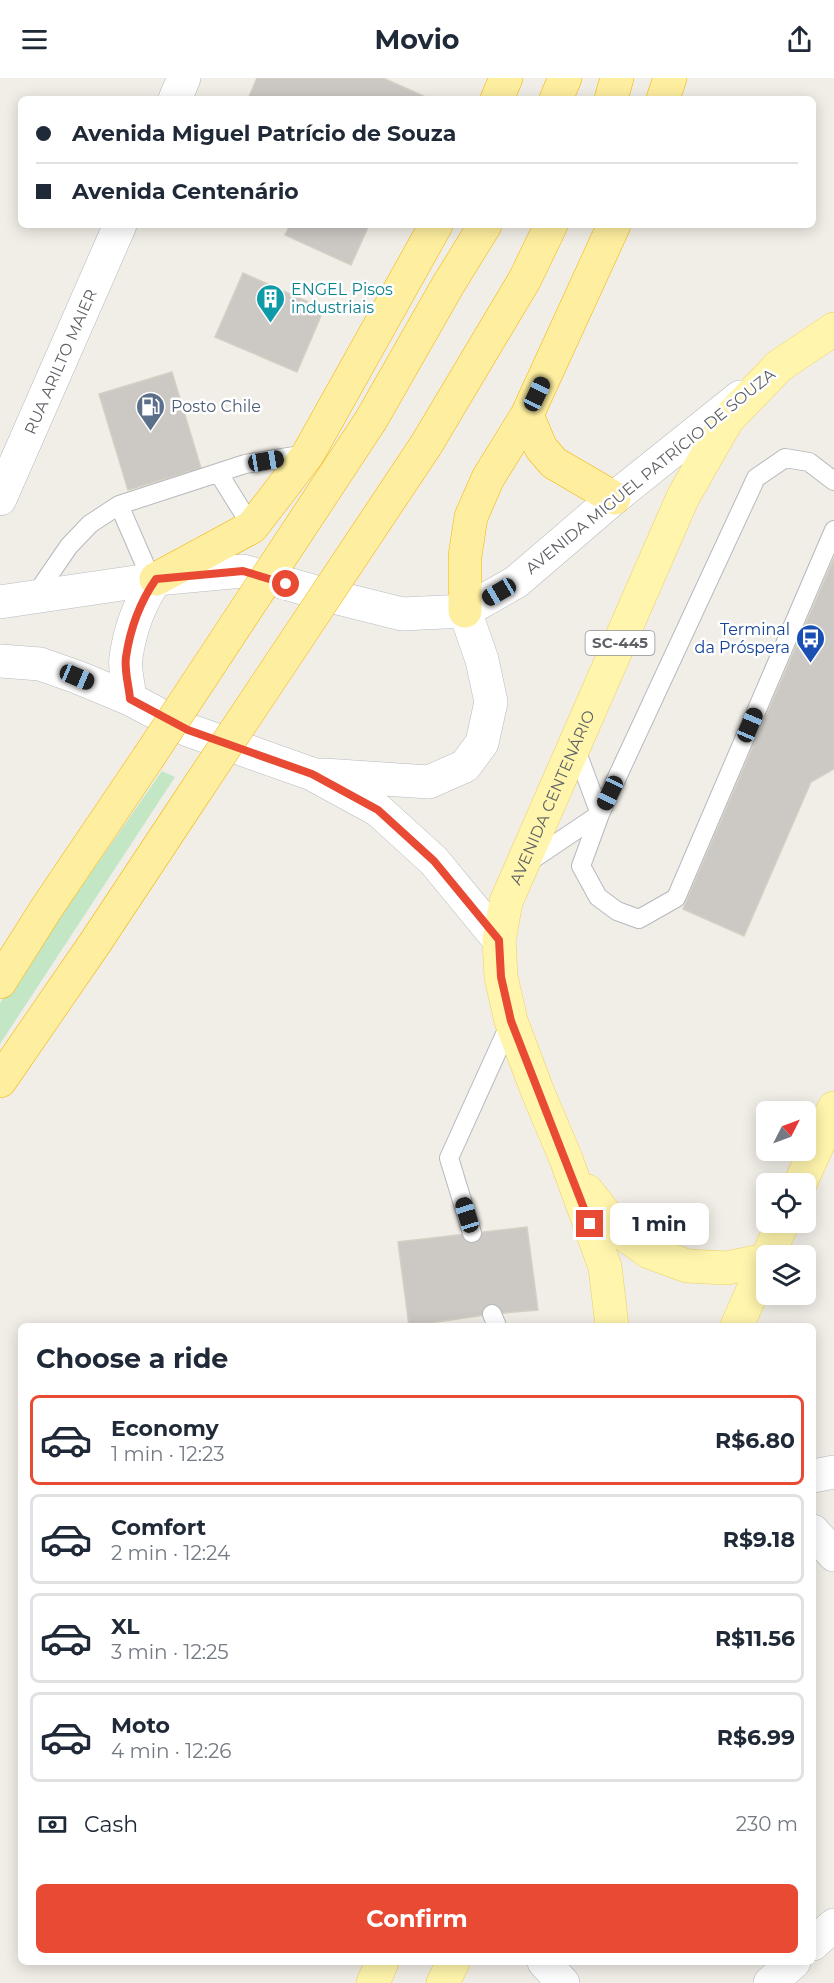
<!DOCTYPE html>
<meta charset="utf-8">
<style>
body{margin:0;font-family:Montserrat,sans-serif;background:#f6f6f7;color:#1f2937;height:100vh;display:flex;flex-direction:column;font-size:22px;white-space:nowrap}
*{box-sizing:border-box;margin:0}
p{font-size:20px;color:#747a83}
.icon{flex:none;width:33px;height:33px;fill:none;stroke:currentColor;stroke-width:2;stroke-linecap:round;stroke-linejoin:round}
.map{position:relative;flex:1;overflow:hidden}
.side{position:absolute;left:18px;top:1245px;width:798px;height:642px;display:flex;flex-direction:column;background:#fff;border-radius:9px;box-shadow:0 3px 15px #0003}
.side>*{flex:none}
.guide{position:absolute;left:18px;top:18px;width:798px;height:132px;border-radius:9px;box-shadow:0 3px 15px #0003;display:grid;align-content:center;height:132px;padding:0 18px;background:#fff}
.needle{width:39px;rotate:48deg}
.buttons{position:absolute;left:756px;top:1023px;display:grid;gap:12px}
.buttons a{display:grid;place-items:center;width:60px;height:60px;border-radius:9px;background:#fff;box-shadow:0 3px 15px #0003;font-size:30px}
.end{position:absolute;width:27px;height:27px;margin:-14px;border:8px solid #e94a33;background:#fff;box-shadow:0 0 0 3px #fff}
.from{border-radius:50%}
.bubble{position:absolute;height:42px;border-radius:9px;background:#fff;box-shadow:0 3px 15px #0003;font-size:20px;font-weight:700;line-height:42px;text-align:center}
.car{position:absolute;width:18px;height:36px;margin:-18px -9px;border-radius:8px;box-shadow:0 0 4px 2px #0007;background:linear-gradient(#222 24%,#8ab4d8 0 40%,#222 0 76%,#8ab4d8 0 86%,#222 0)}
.guide b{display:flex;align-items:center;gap:21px;height:57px;font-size:22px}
.guide b+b{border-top:2px solid #e0e1e3}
.guide i{width:15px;height:15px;background:#1f2937}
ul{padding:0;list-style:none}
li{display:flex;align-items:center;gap:18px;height:90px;margin:0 12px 9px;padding:0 6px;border:3px solid #e0e1e3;border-radius:9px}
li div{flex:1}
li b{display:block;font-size:22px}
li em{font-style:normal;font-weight:700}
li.current{border-color:#e94a33}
li>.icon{width:54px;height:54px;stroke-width:1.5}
h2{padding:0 18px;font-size:27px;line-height:72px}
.pay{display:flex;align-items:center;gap:15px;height:66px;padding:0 18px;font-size:22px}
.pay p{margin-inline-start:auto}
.button{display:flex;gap:12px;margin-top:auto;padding:12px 18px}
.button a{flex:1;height:69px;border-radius:9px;background:#e94a33;color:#fff;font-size:24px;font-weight:700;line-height:69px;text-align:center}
header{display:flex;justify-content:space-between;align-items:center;height:78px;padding:0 18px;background:#fff;font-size:27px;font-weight:700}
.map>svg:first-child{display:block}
.green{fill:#c3e7c5}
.building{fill:#ccc8c3;stroke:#d5d0c4;stroke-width:1.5}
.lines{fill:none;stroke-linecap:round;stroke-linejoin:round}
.service-casing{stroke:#b6b8bd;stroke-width:20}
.minor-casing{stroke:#b6b8bd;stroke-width:34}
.secondary-casing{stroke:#b7bac0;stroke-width:34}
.primary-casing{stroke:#f1cf5e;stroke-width:34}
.trunk-casing{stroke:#f5b401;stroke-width:34}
.service{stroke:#fff;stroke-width:18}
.minor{stroke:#fff;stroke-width:33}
.secondary{stroke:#fff;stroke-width:33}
.primary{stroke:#fff5ad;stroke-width:33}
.trunk{stroke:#feee9f;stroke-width:33}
.trunk-bridge-casing{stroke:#f5b401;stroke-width:34;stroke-linecap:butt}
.trunk-bridge{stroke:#feee9f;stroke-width:33}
.route{stroke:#e94a33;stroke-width:8}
.labels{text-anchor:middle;stroke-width:5;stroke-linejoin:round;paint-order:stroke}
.shield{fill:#fff;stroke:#8e9094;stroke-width:1.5}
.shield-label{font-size:15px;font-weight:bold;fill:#5e6166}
.culture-label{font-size:16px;fill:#0d838f;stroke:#fff;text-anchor:start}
.street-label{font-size:16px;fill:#5e6166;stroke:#fff}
.service-label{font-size:16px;fill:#4e5e75;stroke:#fff;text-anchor:start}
.transit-label{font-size:16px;fill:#164399;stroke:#fff;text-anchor:end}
</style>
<header><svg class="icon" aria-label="menu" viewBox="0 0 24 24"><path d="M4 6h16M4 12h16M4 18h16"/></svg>Movio<svg class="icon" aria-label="share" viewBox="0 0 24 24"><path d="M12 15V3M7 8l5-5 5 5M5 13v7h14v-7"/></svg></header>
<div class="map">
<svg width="834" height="1905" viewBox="0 0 834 1905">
<rect width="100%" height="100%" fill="#f0eee6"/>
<path class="green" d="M162,693L175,699L0,966V925Z"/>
<path class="building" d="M257,0H383L426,19L425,21H248Z
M290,147H369L351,187L285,157Z
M243,195L324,231L297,294L215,259Z
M172,294L201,390L128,412L99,316Z
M834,480V691L811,704L744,858L683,831Z
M527,1149L538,1232L492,1236L409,1248L398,1164Z"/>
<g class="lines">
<defs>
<path id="service" d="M219,396L252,449
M834,403L809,384L785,380L756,400L600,736L581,788L598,819L617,833L639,841L676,820L834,452
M119,427L146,489L156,501
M34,519L69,468L90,446L119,427L245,386L306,376
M575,669L600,736
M527,785L600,736
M472,1155L449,1080L511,943
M492,1236L497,1248"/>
<g id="minor">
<path d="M175,21L184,0"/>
<path id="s1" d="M0,421L120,147"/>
<path d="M813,1398L834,1394"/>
<path d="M813,1453L834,1477"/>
<path d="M813,1866L834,1847"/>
<path d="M544,1884L563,1905"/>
<path d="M770,1905L794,1884"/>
</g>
<path id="secondary" d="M0,524L156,501L243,493L330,518L402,536L465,533L516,504L614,420L740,319
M0,583L40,586L77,599L130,621L188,652L312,696L378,732L434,783L499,862
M130,621C129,608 124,592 126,579C130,552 140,524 156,501
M324,697L429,704L465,688L482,665L491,624L482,582L465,533"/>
<g id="primary">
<path d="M800,1106L834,1030"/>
<path d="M587,1113L617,1151L649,1174L687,1188L727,1190L766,1182"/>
<path d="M768,1178L783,1144"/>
<path id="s2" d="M612,1248L605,1189L566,1081L537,1012L511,943L501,899L499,862L506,824L683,419L727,342L779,288L834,251"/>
<path d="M737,1248L766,1182"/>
<path d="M373,1905L382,1884"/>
<path d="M443,1905L453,1884"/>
</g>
<path id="trunk" d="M497,21L506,0
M556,21L565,0
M611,21L617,0
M663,21L670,0
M527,337L541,370L554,385L614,420
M371,342L448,207L485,147
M426,367L525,201L551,147
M156,501L252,449L308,376L436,147
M465,533V478L471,439L488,400L527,337L614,147
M0,904L46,831L148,680
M0,1003L95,865L199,708"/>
</defs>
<use href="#service" class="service-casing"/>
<use href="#minor" class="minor-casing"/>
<use href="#secondary" class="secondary-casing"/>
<use href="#primary" class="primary-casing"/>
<use href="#trunk" class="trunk-casing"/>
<use href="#service" class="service"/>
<use href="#minor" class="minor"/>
<use href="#secondary" class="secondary"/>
<use href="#primary" class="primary"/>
<use href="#trunk" class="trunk"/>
<defs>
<path id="trunk-bridge" d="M148,680L371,342
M199,708L426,367"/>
</defs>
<use href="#trunk-bridge" class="trunk-bridge-casing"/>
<use href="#trunk-bridge" class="trunk-bridge"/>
</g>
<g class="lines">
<path class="route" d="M286,506L243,493L156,501C140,524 130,552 126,579C124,592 129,608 130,621L188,652L312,696L378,732L434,783L499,862L501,899L511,943L590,1146"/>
</g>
<defs>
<symbol id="building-pin" viewBox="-11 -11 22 30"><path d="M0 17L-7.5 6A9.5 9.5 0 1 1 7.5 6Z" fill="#0f9aa8" stroke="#fff"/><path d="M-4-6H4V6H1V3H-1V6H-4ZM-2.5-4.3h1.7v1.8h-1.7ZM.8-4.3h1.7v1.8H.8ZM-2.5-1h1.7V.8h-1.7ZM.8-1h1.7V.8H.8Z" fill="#fff"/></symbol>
<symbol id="fuel-pin" viewBox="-11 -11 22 30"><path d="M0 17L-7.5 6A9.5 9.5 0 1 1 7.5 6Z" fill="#5c6f8a" stroke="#fff"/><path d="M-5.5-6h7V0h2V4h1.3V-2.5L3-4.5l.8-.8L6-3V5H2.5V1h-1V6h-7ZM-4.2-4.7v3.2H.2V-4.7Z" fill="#fff"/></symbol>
<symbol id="bus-pin" viewBox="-11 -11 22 30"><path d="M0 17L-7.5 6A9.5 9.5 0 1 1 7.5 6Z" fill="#1a4fb4" stroke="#fff"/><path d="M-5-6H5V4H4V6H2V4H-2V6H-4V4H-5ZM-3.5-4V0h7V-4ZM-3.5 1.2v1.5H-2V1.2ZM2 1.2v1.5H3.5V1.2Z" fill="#fff"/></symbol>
</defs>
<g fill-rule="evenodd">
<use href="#building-pin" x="254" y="204" width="33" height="45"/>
<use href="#fuel-pin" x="134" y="312" width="33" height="45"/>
<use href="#bus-pin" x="794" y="544" width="33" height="45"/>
</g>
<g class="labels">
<rect class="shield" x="585.5" y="553" width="69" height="24" rx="4.5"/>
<g class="shield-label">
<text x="620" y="570">SC-445</text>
</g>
<g class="culture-label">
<text x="291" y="217">ENGEL Pisos<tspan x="291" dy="18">industriais</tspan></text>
</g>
<g class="street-label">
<text dy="6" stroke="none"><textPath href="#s1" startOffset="150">RUA ARILTO MAIER</textPath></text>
<text transform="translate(650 393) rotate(-39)" y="6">AVENIDA MIGUEL PATRÍCIO DE SOUZA</text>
<text dy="6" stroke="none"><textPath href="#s2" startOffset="558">AVENIDA CENTENÁRIO</textPath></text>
</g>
<g class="service-label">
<text x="171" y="334">Posto Chile</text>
</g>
<g class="transit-label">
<text x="790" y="557">Terminal<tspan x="790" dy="18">da Próspera</tspan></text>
</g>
</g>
</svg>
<div class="buttons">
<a><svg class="needle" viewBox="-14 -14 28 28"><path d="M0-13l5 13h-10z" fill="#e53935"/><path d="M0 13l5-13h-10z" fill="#747a83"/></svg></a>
<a><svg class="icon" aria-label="locate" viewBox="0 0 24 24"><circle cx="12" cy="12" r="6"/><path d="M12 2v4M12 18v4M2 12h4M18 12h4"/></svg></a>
<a><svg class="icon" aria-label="layers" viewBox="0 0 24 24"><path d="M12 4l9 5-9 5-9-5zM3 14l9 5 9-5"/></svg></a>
</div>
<i class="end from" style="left:286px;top:506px"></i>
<i class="end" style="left:590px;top:1146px"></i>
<div class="bubble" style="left:610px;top:1125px;width:99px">1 min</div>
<i class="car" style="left:537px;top:316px;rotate:25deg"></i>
<i class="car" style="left:266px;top:383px;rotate:80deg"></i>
<i class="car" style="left:499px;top:514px;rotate:240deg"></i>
<i class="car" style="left:77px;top:599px;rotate:113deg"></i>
<i class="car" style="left:750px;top:647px;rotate:23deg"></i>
<i class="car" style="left:610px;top:715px;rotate:205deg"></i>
<i class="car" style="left:467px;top:1137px;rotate:343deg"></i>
<div class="guide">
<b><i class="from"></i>Avenida Miguel Patrício de Souza</b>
<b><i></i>Avenida Centenário</b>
</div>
<section class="side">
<h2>Choose a ride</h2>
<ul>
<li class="current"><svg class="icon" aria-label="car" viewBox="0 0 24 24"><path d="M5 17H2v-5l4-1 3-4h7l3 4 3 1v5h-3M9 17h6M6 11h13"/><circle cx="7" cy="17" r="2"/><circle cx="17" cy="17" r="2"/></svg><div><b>Economy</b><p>1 min · 12:23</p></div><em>R$6.80</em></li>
<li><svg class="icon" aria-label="car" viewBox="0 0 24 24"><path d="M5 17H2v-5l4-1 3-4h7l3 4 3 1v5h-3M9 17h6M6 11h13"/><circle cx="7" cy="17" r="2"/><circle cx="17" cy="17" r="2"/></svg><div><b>Comfort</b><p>2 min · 12:24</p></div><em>R$9.18</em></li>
<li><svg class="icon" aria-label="car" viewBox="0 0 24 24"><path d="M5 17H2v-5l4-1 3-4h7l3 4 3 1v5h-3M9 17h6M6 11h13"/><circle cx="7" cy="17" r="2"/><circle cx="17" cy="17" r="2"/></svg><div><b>XL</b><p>3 min · 12:25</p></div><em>R$11.56</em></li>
<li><svg class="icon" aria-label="car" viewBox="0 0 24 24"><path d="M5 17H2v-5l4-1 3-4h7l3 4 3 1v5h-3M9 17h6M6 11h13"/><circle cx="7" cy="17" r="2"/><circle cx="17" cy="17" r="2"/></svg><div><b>Moto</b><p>4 min · 12:26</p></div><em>R$6.99</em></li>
</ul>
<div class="pay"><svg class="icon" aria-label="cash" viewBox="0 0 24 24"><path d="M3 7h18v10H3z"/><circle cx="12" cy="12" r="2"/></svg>Cash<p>230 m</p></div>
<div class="button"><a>Confirm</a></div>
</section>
</div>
